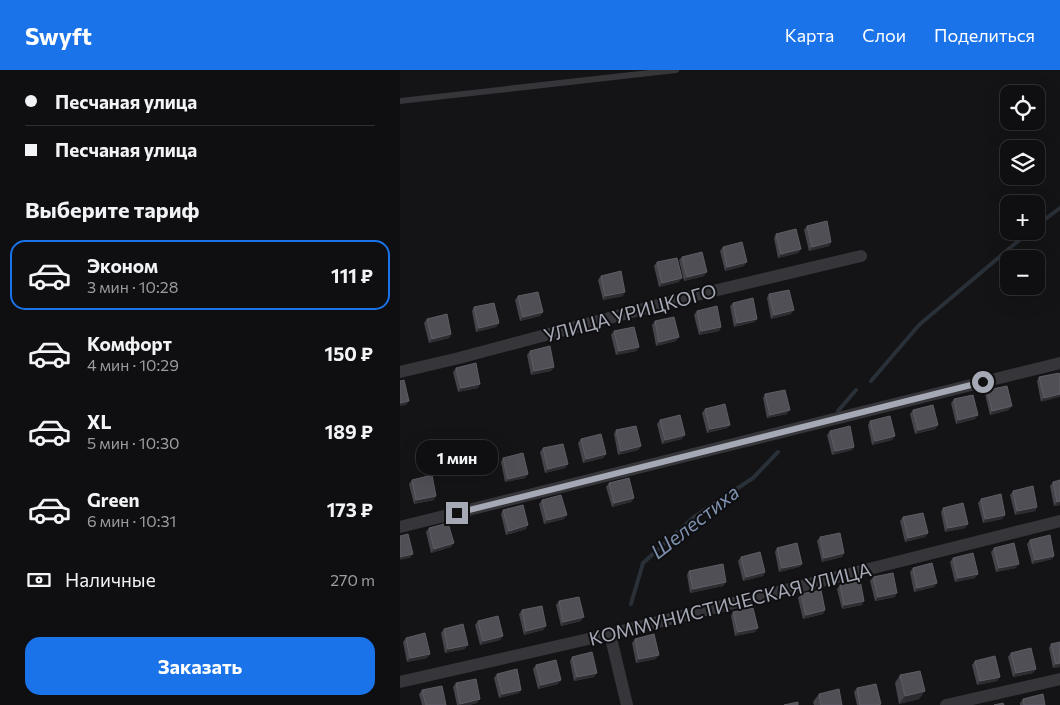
<!DOCTYPE html>
<html lang="ru">
<meta charset="utf-8">
<style>
body{margin:0;font-family:Commissioner,sans-serif;background:#1d1c1e;color:#f1f3f6;height:100vh;display:flex;flex-direction:column;font-size:19px;white-space:nowrap}
*{box-sizing:border-box;margin:0}
p{font-size:16px;color:#9b9c9f}
.icon{flex:none;width:28px;height:28px;fill:none;stroke:currentColor;stroke-width:2;stroke-linecap:round;stroke-linejoin:round}
.map{position:relative;flex:1;overflow:hidden}
.details{display:flex;flex-direction:column;background:#0f0e10;width:400px}
.details>*{flex:none}
.hud{display:grid;align-content:center;height:110px;padding:0 25px;background:#0f0e10}
.buttons{position:absolute;left:600px;top:15px;display:grid;gap:10px}
.buttons a{display:grid;place-items:center;width:45px;height:45px;border-radius:10px;background:#0f0e10;box-shadow:0 5px 20px #0002,0 0 0 1px #2f2e30;font-size:25px}
.end{position:absolute;width:22px;height:22px;margin:-11px;border:6px solid #a5a8b5;background:#111;box-shadow:0 0 0 2px #111}
.from{border-radius:50%}
.bubble{position:absolute;height:35px;border-radius:15px;background:#0f0e10;box-shadow:0 5px 20px #0002,0 0 0 1px #2f2e30;font-size:16px;font-weight:700;line-height:35px;text-align:center}
.hud b{display:flex;align-items:center;gap:18px;height:48px;font-size:19px}
.hud b+b{border-top:1px solid #2f2e30}
.hud i{width:12px;height:12px;background:#f1f3f6}
ul{padding:0;list-style:none}
li{display:flex;align-items:center;gap:15px;height:70px;margin:0 10px 8px;padding:0 15px;border:2px solid transparent;border-radius:15px}
li div{flex:1}
li b{display:block;font-size:19px}
li em{font-style:normal;font-weight:700}
li.active{border-color:#1a73e8}
li>.icon{width:45px;height:45px;stroke-width:1.5}
h2{padding:0 25px;font-size:22px;line-height:60px}
.pay{display:flex;align-items:center;gap:12px;height:55px;padding:0 25px;font-size:19px}
.pay p{margin-inline-start:auto}
.primary-button{display:flex;gap:10px;margin-top:auto;padding:10px 25px}
.primary-button a{flex:1;height:58px;border-radius:15px;background:#1a73e8;color:#fff;font-size:20px;font-weight:700;line-height:58px;text-align:center}
header{display:flex;align-items:center;gap:30px;box-sizing:border-box;height:70px;padding:0 25px;background:#1a73e8;color:#fff}
header strong{font-size:24px}
nav{display:flex;gap:28px;margin-inline-start:auto;font-size:18px}
main{display:flex;flex:1;min-height:0}
.map>svg:first-child{display:block}
.lines{fill:none;stroke-linecap:round;stroke-linejoin:round}
.stream{stroke:#2a3038;stroke-width:4}
.lane{stroke:#35353a;stroke-width:6}
.street{stroke:#35353a;stroke-width:12}
.wall{fill:#45444a}
.shaded-wall{fill:#2d2c30}
.building{fill:#504f56;stroke:#5d5d64}
.route{stroke:#a5a8b5;stroke-width:6}
.labels{text-anchor:middle;stroke-width:4;stroke-linejoin:round;paint-order:stroke}
.street-label{font-size:19px;fill:#a5a8b5;stroke:#0f0e10}
.water-label{font-size:20px;font-style:italic;fill:#7d91af;stroke:#0f0e10}
</style>
<header>
<strong>Swyft</strong>
<nav><a>Карта</a><a>Слои</a><a>Поделиться</a></nav>
</header>
<main>
<section class="details">
<div class="hud">
<b><i class="from"></i>Песчаная улица</b>
<b><i></i>Песчаная улица</b>
</div>
<h2>Выберите тариф</h2>
<ul>
<li class="active"><svg class="icon" aria-label="car" viewBox="0 0 24 24"><path d="M5 17H2v-5l4-1 3-4h7l3 4 3 1v5h-3M9 17h6M6 11h13"/><circle cx="7" cy="17" r="2"/><circle cx="17" cy="17" r="2"/></svg><div><b>Эконом</b><p>3 мин · 10:28</p></div><em>111 ₽</em></li>
<li><svg class="icon" aria-label="car" viewBox="0 0 24 24"><path d="M5 17H2v-5l4-1 3-4h7l3 4 3 1v5h-3M9 17h6M6 11h13"/><circle cx="7" cy="17" r="2"/><circle cx="17" cy="17" r="2"/></svg><div><b>Комфорт</b><p>4 мин · 10:29</p></div><em>150 ₽</em></li>
<li><svg class="icon" aria-label="car" viewBox="0 0 24 24"><path d="M5 17H2v-5l4-1 3-4h7l3 4 3 1v5h-3M9 17h6M6 11h13"/><circle cx="7" cy="17" r="2"/><circle cx="17" cy="17" r="2"/></svg><div><b>XL</b><p>5 мин · 10:30</p></div><em>189 ₽</em></li>
<li><svg class="icon" aria-label="car" viewBox="0 0 24 24"><path d="M5 17H2v-5l4-1 3-4h7l3 4 3 1v5h-3M9 17h6M6 11h13"/><circle cx="7" cy="17" r="2"/><circle cx="17" cy="17" r="2"/></svg><div><b>Green</b><p>6 мин · 10:31</p></div><em>173 ₽</em></li>
</ul>
<div class="pay"><svg class="icon" aria-label="cash" viewBox="0 0 24 24"><path d="M3 7h18v10H3z"/><circle cx="12" cy="12" r="2"/></svg>Наличные<p>270 m</p></div>
<div class="primary-button"><a>Заказать</a></div>
</section>
<div class="map">
<svg width="660" height="635" viewBox="0 0 660 635">
<rect width="100%" height="100%" fill="#141315"/>
<g class="lines">
<path class="stream" d="M636,156L660,138
M471,311L519,255L630,161
M438,341L456,320
M231,534L243,493L294,447L353,408L378,382"/>
<path class="lane" d="M0,31L276,0"/>
<path class="street" d="M0,302L59,288L288,227L461,186
M0,457L660,293
M210,564L227,635
M0,612L210,564L660,451
M546,635L660,609"/>
</g>
<path class="wall" d="M407,156L431,172L429,176L409,181L404,160Z
M376,164L401,179L398,183L378,188L374,168Z
M323,177L344,196L325,201L320,181Z
M282,187L304,206L284,211L279,190Z
M257,192L279,212L259,217L254,196Z
M201,206L223,226L203,230L198,210Z
M369,224L391,244L371,249L367,228Z
M118,226L143,242L140,246L120,251L115,230Z
M333,233L357,249L354,252L334,257L330,236Z
M74,237L99,253L96,257L76,262L72,241Z
M297,241L321,257L319,261L299,265L294,245Z
M27,249L51,264L49,268L29,273L24,253Z
M255,251L276,271L256,276L252,255Z
M214,261L239,277L236,281L216,285L211,265Z
M130,281L154,297L151,301L131,305L127,285Z
M56,298L78,318L58,322L53,302Z
M660,306L641,332L637,311L639,307Z
M587,320L609,340L590,345L585,324Z
M365,324L387,344L367,348L363,328Z
M554,329L578,345L575,349L556,354L551,333Z
M305,339L330,355L327,358L307,363L302,343Z
M513,340L538,355L535,359L515,364L510,344Z
M260,350L282,369L262,374L257,354Z
M470,351L495,366L492,370L472,375L468,355Z
M216,360L241,376L238,380L218,385L214,364Z
M430,361L454,377L452,380L432,385L427,365Z
M181,369L206,384L203,388L183,393L178,373Z
M143,378L168,394L165,398L145,403L140,382Z
M103,388L128,404L125,408L105,412L101,392Z
M12,410L34,430L14,434L9,414Z
M660,410V435L654,436L650,416L653,412Z
M209,413L234,428L231,432L212,437L206,417Z
M613,421L637,437L635,441L615,445L610,425Z
M581,429L605,445L602,449L583,453L578,433Z
M142,430L164,449L144,454L139,434Z
M543,438L568,454L565,458L545,462L541,442Z
M103,440L126,459L106,465L101,444Z
M503,447L528,463L525,467L505,472L500,451Z
M29,458L54,473L51,477L31,483L26,462Z
M420,467L444,483L442,487L422,492L417,471Z
M630,470L654,486L652,489L632,494L627,474Z
M377,478L402,494L399,497L379,502L375,482Z
M594,478L616,498L596,502L591,482Z
M341,487L365,502L363,506L343,511L338,491Z
M553,488L578,504L575,508L555,512L550,492Z
M513,498L537,513L534,517L514,522L510,502Z
M289,501L326,512L323,516L290,523L287,505Z
M473,507L495,527L475,531L470,511Z
M440,515L462,535L442,539L437,519Z
M401,524L425,540L423,544L403,549L398,528Z
M159,531L181,551L161,556L156,535Z
M122,540L146,556L143,560L124,565L119,544Z
M333,542L358,558L355,562L335,566L331,546Z
M78,551L103,566L100,570L80,575L75,555Z
M44,559L65,579L45,583L41,563Z
M6,568L27,588L7,592L3,572Z
M235,569L256,589L236,593L232,573Z
M651,574L660,597L653,598L649,578Z
M611,583L636,599L633,603L613,607L608,587Z
M172,587L194,607L174,611L170,591Z
M575,591L600,607L597,611L577,615L572,595Z
M136,595L158,614L138,619L133,599Z
M97,604L121,620L119,623L99,628L94,608Z
M500,605L525,621L519,629L499,634L495,613Z
M56,613L80,629L77,633L69,635H57L53,617Z
M457,618L481,634L480,635H457L454,622Z
M22,620L46,635H22L19,624Z
M419,624L442,635H414L413,632Z
M623,629L645,635H620V633Z"/>
<path class="shaded-wall" d="M431,172L429,176L409,181L412,177Z
M401,179L398,183L378,188L381,184Z
M347,192L344,196L325,201L327,197Z
M307,202L304,206L284,211L287,207Z
M282,208L279,212L259,217L262,213Z
M225,222L223,226L203,230L205,226Z
M394,240L391,244L371,249L374,245Z
M143,242L140,246L120,251L123,247Z
M357,249L354,252L334,257L337,253Z
M99,253L96,257L76,262L79,258Z
M321,257L319,261L299,265L301,261Z
M51,264L49,268L29,273L32,269Z
M279,267L276,271L256,276L259,272Z
M239,277L236,281L216,285L219,281Z
M154,297L151,301L131,305L134,301Z
M80,314L78,318L58,322L61,318Z
M660,324V327L641,332L644,328Z
M9,331L6,335L0,336V333Z
M612,336L609,340L590,345L592,341Z
M390,340L387,344L367,348L370,345Z
M578,345L575,349L556,354L558,350Z
M330,355L327,358L307,363L310,359Z
M538,355L535,359L515,364L518,360Z
M285,365L282,369L262,374L265,370Z
M495,366L492,370L472,375L475,371Z
M241,376L238,380L218,385L221,381Z
M454,377L452,380L432,385L435,381Z
M206,384L203,388L183,393L186,389Z
M168,394L165,398L145,403L148,399Z
M128,404L125,408L105,412L108,409Z
M36,426L34,430L14,434L16,430Z
M234,428L231,432L212,437L214,433Z
M660,431V435L654,436L657,432Z
M637,437L635,441L615,445L617,441Z
M167,445L164,449L144,454L147,450Z
M605,445L602,449L583,453L585,449Z
M568,454L565,458L545,462L548,458Z
M128,455L126,459L106,465L109,461Z
M528,463L525,467L505,472L508,468Z
M54,473L51,477L31,483L34,479Z
M444,483L442,487L422,492L424,488Z
M13,484L10,488L0,490V487Z
M654,486L652,489L632,494L635,490Z
M402,494L399,497L379,502L382,498Z
M619,494L616,498L596,502L599,498Z
M365,502L363,506L343,511L346,507Z
M578,504L575,508L555,512L558,508Z
M326,512L323,516L290,523L293,519Z
M537,513L534,517L514,522L517,518Z
M497,523L495,527L475,531L478,527Z
M464,531L462,535L442,539L444,535Z
M425,540L423,544L403,549L406,545Z
M184,547L181,551L161,556L163,552Z
M146,556L143,560L124,565L126,561Z
M358,558L355,562L335,566L338,562Z
M103,566L100,570L80,575L83,571Z
M68,575L65,579L45,583L48,579Z
M30,584L27,588L7,592L10,588Z
M259,585L256,589L236,593L239,589Z
M660,593V597L653,598L656,594Z
M636,599L633,603L613,607L616,603Z
M197,603L194,607L174,611L177,607Z
M600,607L597,611L577,615L580,611Z
M161,610L158,614L138,619L141,615Z
M121,620L119,623L99,628L102,624Z
M525,621L519,629L499,634L505,626Z
M80,629L77,633L69,635H59L60,634Z"/>
<path class="building" d="M427,151L431,172L412,177L407,156Z
M396,159L401,179L381,184L376,164Z
M342,172L347,192L327,197L323,177Z
M302,182L307,202L287,207L282,187Z
M277,188L282,208L262,213L257,192Z
M221,201L225,222L205,226L201,206Z
M389,220L394,240L374,245L369,224Z
M138,222L143,242L123,247L118,226Z
M353,228L357,249L337,253L333,233Z
M94,233L99,253L79,258L74,237Z
M317,236L321,257L301,261L297,241Z
M47,244L51,264L32,269L27,249Z
M274,247L279,267L259,272L255,251Z
M234,257L239,277L219,281L214,261Z
M150,276L154,297L134,301L130,281Z
M76,293L80,314L61,318L56,298Z
M659,303L660,306V324L644,328L639,307Z
M4,310L9,331L0,333V311Z
M607,316L612,336L592,341L587,320Z
M385,320L390,340L370,345L365,324Z
M573,325L578,345L558,350L554,329Z
M325,334L330,355L310,359L305,339Z
M533,335L538,355L518,360L513,340Z
M280,345L285,365L265,370L260,350Z
M490,346L495,366L475,371L470,351Z
M236,356L241,376L221,381L216,360Z
M450,356L454,377L435,381L430,361Z
M201,364L206,384L186,389L181,369Z
M163,374L168,394L148,399L143,378Z
M123,383L128,404L108,409L103,388Z
M32,405L36,426L16,430L12,410Z
M229,408L234,428L214,433L209,413Z
M660,410V431L657,432L653,412Z
M633,416L637,437L617,441L613,421Z
M601,424L605,445L585,449L581,429Z
M161,425L167,445L147,450L142,430Z
M563,433L568,454L548,458L543,438Z
M123,435L128,455L109,461L103,440Z
M523,443L528,463L508,468L503,447Z
M48,453L54,473L34,479L29,458Z
M440,463L444,483L424,488L420,467Z
M8,464L13,484L0,487V466Z
M650,465L654,486L635,490L630,470Z
M397,473L402,494L382,498L377,478Z
M614,473L619,494L599,498L594,478Z
M360,482L365,502L346,507L341,487Z
M573,483L578,504L558,508L553,488Z
M532,493L537,513L517,518L513,498Z
M323,494L326,512L293,519L289,501Z
M493,503L497,523L478,527L473,507Z
M460,510L464,531L444,535L440,515Z
M421,520L425,540L406,545L401,524Z
M179,527L184,547L163,552L159,531Z
M142,536L146,556L126,561L122,540Z
M353,538L358,558L338,562L333,542Z
M98,546L103,566L83,571L78,551Z
M63,554L68,575L48,579L44,559Z
M25,563L30,584L10,588L6,568Z
M254,564L259,585L239,589L235,569Z
M660,572V593L656,594L651,574Z
M631,578L636,599L616,603L611,583Z
M192,582L197,603L177,607L172,587Z
M595,586L600,607L580,611L575,591Z
M156,590L161,610L141,615L136,595Z
M117,599L121,620L102,624L97,604Z
M520,601L525,621L505,626L500,605Z
M76,609L80,629L60,634L56,613Z
M476,614L481,634L477,635H460L457,618Z
M42,616L46,635H26L22,620Z
M439,619L442,635H421L419,624Z
M643,624L645,635H624L623,629Z
M398,632V635H384Z
M603,633L604,635H594Z"/>
<g class="lines">
<path class="route" d="M57,443L583,312"/>
</g>
<g class="labels">
<g class="street-label">
<text transform="translate(230 243) rotate(-15)" y="7">УЛИЦА УРИЦКОГО</text>
<text transform="translate(330 534) rotate(-14)" y="7">КОММУНИСТИЧЕСКАЯ УЛИЦА</text>
</g>
<g class="water-label">
<text transform="translate(295 452) rotate(-38)" y="7">Шелестиха</text>
</g>
</g>
</svg>
<div class="buttons">
<a><svg class="icon" aria-label="locate" viewBox="0 0 24 24"><circle cx="12" cy="12" r="6"/><path d="M12 2v4M12 18v4M2 12h4M18 12h4"/></svg></a>
<a><svg class="icon" aria-label="layers" viewBox="0 0 24 24"><path d="M12 4l9 5-9 5-9-5zM3 14l9 5 9-5"/></svg></a>
<a>+</a>
<a>−</a>
</div>
<i class="end from" style="left:583px;top:312px"></i>
<i class="end" style="left:57px;top:443px"></i>
<div class="bubble" style="left:16px;top:370px;width:82px">1 мин</div>
</div>
</main>
